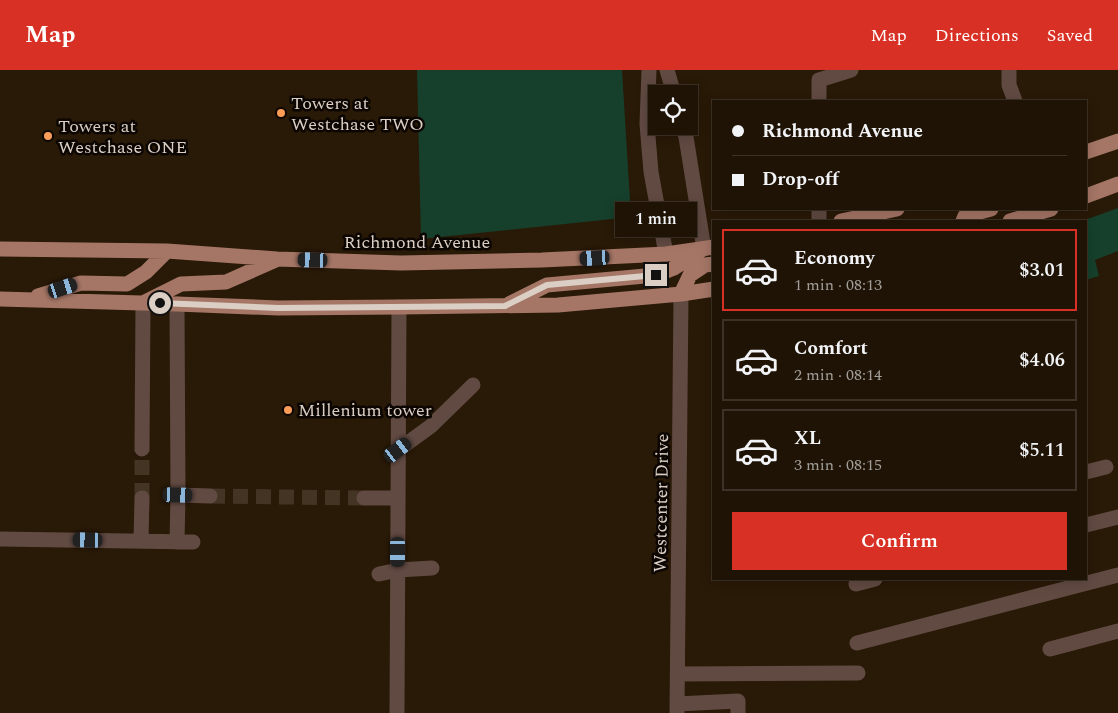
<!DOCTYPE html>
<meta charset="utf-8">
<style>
body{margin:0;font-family:Spectral,serif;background:#2c2013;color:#f1f3f6;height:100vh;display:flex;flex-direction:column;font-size:19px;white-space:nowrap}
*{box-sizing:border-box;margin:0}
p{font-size:16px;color:#a19e9a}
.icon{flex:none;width:28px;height:28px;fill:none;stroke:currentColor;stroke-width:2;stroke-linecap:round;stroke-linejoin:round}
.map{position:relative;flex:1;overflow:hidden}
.panel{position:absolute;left:712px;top:150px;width:375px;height:360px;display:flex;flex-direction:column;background:#1f1305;border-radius:0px;box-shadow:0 2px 12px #0003,0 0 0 1px #3c3227}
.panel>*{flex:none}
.guide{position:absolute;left:712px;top:30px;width:375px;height:110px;border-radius:0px;box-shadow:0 2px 12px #0003,0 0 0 1px #3c3227;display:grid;align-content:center;height:110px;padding:0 20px;background:#1f1305}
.fabs{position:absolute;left:648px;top:15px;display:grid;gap:10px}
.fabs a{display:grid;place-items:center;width:50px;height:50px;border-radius:0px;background:#1f1305;box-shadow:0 2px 12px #0003,0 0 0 1px #3c3227;font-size:25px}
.end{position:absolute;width:22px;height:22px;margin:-11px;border:6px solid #dbcfc5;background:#111;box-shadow:0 0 0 2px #111}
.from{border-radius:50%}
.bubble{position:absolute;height:35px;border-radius:0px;background:#1f1305;box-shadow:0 2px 12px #0003,0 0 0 1px #3c3227;font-size:16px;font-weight:600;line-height:35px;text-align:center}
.car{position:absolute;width:15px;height:30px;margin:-15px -8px;border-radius:6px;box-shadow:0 0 4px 1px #0007;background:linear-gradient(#222 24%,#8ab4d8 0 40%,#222 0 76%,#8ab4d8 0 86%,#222 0)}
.guide b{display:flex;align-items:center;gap:18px;height:48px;font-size:19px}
.guide b+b{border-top:1px solid #3c3227}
.guide i{width:12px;height:12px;background:#f1f3f6}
ul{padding:9px 0 0;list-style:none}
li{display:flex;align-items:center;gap:15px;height:82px;margin:0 10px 8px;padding:0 10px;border:2px solid #3c3227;border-radius:0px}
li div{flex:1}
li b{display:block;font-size:19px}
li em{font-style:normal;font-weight:600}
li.active{border-color:#d93025}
li>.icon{width:45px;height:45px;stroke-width:1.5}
.action{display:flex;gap:10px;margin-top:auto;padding:10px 20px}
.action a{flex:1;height:58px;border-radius:0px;background:#d93025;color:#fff;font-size:20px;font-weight:600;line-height:58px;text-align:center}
header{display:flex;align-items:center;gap:30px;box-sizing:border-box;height:70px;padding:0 25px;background:#d93025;color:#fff}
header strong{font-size:24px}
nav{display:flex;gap:28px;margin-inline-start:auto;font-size:18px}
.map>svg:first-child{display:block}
.green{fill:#16402c}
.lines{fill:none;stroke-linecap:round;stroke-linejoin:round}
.minor-tunnel{stroke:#443424;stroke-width:15;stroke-dasharray:15 8;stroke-linecap:butt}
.minor{stroke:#614a42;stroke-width:15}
.major{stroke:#a57666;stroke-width:15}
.route{stroke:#dbcfc5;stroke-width:6}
.poi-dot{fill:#fd9c56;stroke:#0c0602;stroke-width:2}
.labels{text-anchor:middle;stroke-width:5;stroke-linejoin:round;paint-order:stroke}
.poi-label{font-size:18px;fill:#dbcfc5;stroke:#0c0602;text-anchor:start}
.street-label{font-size:18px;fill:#dbcfc5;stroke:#0c0602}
</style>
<header>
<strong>Map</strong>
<nav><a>Map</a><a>Directions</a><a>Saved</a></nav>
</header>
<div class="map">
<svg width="1118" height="643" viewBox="0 0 1118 643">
<rect width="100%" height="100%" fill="#291907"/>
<path class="green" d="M417,0H622L631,147L421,169Z
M1118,138V181L1095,190L1099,206L1086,210V151H1082Z"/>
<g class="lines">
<path class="minor-tunnel" d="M210,426L364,428
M142,428V379"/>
<path class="minor" d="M649,0L647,54L651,102L666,184
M667,0L674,24
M1009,0V15L1015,31
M819,31V10L851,0
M683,56L686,67L704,179
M819,151V139
M177,234L178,425L177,472
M142,379L143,233
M398,380L431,356L473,315
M1086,402L1106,397
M178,425L210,426
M364,428H398
M1086,455L1118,447
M0,469L193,472
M141,471L142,428
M379,504L398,500L432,498
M856,514L875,509
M857,573L1118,505
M1050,579L1118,561
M678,604L858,603
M677,634L738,631V643
M397,643L399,237
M677,643L681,224"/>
<path class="major" d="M1086,82L1118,71
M1086,126L1118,114
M841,151L897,139
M963,151L965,146L991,139
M1010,151L1051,139
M0,179L167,181L277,189L401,193L542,190L666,184L714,177
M681,224L690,205L705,195L714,194
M38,226L81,213L127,214L146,202L167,181
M0,229L177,234L278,238L399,237L558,235L681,224L714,219
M145,232L181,214L226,212L276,190
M509,234L547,215L656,205L674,198L700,181"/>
</g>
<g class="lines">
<path class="route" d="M160,233L278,238L505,236L547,215L656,205"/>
</g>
<g class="poi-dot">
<circle cx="281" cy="43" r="5"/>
<circle cx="48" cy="66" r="5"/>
<circle cx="288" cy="340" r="5"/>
</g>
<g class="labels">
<g class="poi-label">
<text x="291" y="39">Towers at<tspan x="291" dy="21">Westchase TWO</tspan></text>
<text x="58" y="62">Towers at<tspan x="58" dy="21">Westchase ONE</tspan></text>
<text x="298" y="346">Millenium tower</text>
</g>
<g class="street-label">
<text x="417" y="178">Richmond Avenue</text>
<text transform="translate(661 433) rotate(-89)" y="6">Westcenter Drive</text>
</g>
</g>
</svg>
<div class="fabs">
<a><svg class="icon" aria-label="locate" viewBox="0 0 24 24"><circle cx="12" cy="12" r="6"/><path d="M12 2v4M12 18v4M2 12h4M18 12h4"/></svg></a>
</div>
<i class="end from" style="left:160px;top:233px"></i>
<i class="end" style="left:656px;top:205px"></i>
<div class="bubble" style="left:615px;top:132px;width:82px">1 min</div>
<i class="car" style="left:595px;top:188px;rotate:267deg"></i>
<i class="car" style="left:313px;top:190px;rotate:272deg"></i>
<i class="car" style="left:63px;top:218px;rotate:72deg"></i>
<i class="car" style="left:398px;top:380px;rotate:53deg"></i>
<i class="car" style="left:178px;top:425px;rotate:92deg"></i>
<i class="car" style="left:88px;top:470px;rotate:271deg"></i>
<i class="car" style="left:398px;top:482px;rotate:180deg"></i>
<div class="guide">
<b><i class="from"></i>Richmond Avenue</b>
<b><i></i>Drop-off</b>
</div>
<section class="panel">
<ul>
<li class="active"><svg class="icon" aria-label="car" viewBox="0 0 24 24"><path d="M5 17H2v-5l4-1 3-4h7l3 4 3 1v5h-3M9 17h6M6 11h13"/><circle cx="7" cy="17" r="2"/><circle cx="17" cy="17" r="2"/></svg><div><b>Economy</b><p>1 min · 08:13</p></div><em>$3.01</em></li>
<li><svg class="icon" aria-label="car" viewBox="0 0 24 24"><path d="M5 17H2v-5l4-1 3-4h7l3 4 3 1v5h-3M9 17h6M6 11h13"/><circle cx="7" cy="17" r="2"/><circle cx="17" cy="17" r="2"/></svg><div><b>Comfort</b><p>2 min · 08:14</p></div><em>$4.06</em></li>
<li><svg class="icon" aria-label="car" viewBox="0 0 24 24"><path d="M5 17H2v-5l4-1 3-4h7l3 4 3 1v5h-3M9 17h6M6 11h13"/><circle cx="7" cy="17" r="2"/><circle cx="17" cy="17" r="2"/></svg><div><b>XL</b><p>3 min · 08:15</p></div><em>$5.11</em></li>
</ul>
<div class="action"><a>Confirm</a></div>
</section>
</div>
